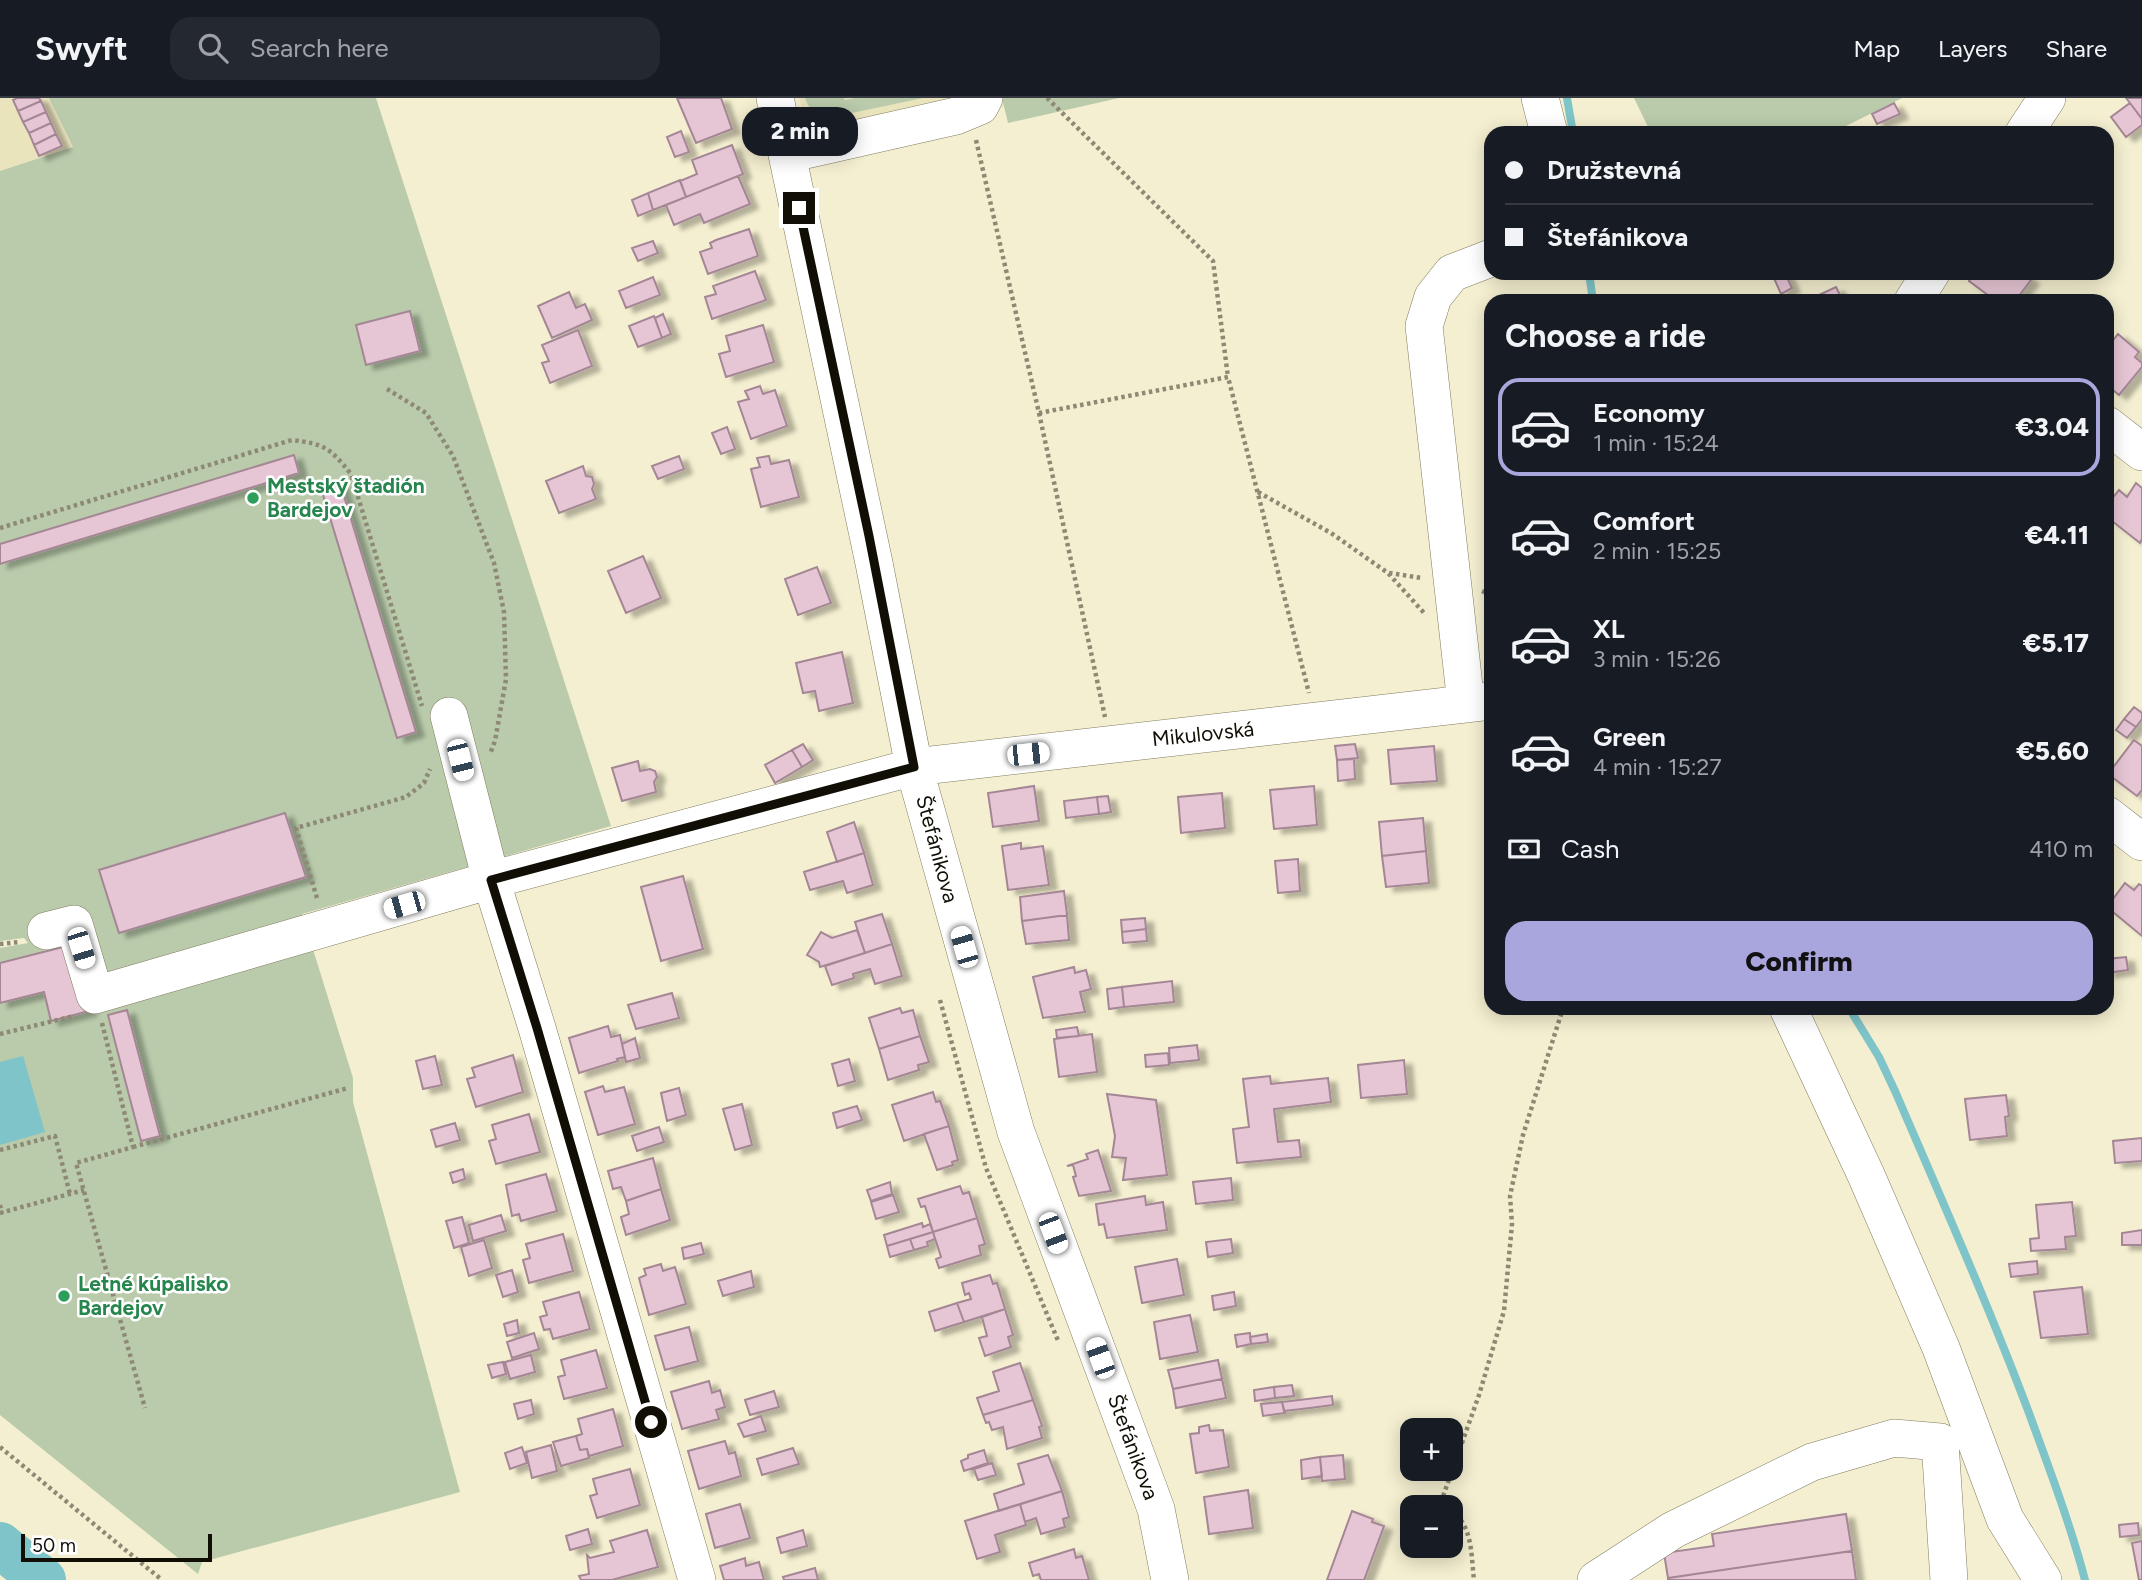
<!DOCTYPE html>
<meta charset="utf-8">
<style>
body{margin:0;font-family:Figtree,sans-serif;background:#242831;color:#f1f3f6;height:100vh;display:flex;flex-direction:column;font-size:26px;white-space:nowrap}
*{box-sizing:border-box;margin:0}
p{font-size:23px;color:#9ea1a6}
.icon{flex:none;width:38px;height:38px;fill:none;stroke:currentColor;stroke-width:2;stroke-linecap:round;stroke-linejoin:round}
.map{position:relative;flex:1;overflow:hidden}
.side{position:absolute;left:1484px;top:196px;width:630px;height:721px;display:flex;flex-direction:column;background:#171b24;border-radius:21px;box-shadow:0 4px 18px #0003}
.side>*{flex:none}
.guide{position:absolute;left:1484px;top:28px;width:630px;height:154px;border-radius:21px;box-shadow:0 4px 18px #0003;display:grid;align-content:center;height:154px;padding:0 21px;background:#171b24}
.fabs{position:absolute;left:1400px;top:1320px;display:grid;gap:14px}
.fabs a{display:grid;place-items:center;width:63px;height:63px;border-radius:14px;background:#171b24;box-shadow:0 4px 18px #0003;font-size:35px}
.scale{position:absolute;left:21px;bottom:18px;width:191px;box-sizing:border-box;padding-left:7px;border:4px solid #110f05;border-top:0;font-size:19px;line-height:24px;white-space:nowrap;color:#110f05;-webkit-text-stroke:5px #fff;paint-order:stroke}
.end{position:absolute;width:32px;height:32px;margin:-16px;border:9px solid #110f05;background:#fff;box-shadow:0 0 0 4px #fff}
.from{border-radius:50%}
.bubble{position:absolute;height:49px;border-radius:21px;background:#171b24;box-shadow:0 4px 18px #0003;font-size:23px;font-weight:800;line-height:49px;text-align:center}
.car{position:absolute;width:21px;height:42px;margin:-21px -10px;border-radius:9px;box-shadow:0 0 5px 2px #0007;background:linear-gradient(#fff 24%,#345 0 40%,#fff 0 76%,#345 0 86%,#fff 0)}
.guide b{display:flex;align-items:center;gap:24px;height:66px;font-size:26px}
.guide b+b{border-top:2px solid #363941}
.guide i{width:18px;height:18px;background:#f1f3f6}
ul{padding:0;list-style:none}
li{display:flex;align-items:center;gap:21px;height:98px;margin:0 14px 10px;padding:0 7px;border:4px solid transparent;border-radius:21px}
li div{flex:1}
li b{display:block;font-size:26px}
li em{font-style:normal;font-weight:800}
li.current{border-color:#a8a6dd}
li>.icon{width:63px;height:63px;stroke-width:1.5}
h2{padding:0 21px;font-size:32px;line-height:84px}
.pay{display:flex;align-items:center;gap:18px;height:77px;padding:0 21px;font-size:26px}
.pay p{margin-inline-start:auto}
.primary-button{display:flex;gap:14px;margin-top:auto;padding:14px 21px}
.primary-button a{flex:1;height:80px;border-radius:21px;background:#a8a6dd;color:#111;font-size:28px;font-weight:800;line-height:80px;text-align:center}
header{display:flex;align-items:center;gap:42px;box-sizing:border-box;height:98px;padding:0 35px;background:#171b24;border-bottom:2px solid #363941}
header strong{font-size:33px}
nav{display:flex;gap:38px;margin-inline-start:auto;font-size:24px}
.search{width:490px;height:63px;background:#242831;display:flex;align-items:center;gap:18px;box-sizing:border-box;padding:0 24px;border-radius:21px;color:#9ea1a6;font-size:26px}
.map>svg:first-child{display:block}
.built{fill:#eae4bd}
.green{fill:#b9cbab}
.water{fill:#7ec4c8}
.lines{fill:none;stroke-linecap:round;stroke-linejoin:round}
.stream{stroke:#7ec4c8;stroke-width:8}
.river{stroke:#7ec4c8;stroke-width:46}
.building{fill:#e6c6d4;stroke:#a48694;stroke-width:2;filter:url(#shadow)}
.minor-casing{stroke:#817c60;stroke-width:38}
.path{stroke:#8d8974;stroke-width:4.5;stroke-dasharray:3.5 3.5;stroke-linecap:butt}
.minor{stroke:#fff;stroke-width:37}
.route{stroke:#110f05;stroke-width:9}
.leisure-dot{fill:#2e9e5b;stroke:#fff;stroke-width:2.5}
.labels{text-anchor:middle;stroke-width:5;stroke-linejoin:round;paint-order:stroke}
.leisure-label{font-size:21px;font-weight:bold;fill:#27864d;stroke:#fff;text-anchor:start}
.street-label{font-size:21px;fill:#110f05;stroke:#fff}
</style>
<header>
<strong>Swyft</strong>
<div class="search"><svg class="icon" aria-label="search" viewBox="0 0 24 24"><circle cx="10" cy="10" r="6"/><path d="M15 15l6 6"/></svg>Search here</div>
<nav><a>Map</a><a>Layers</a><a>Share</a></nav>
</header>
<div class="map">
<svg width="2142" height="1482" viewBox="0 0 2142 1482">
<defs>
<filter id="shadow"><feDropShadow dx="8" dy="4.5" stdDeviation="2" flood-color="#0004"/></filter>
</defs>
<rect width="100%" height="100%" fill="#f4efd0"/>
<path class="built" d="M0,0H49L73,49L0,73Z
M799,0H1043L812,51Z"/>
<path class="green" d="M49,0H376L611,728L302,816L353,980V1004L460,1394L202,1464L198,1476L0,1317V850L28,845L24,840L0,843V73L73,49Z
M805,0H844L845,2L855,0H923L828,20C816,17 809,12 805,0Z
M1002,0H1119L1008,25Z
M1634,0H1902L1832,35H1651Z"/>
<path class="water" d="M23,958L45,1034L0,1047V964Z"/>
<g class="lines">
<path class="stream" d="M1567,0L1573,35
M1589,175L1593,203
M1849,910L1879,959L1895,993C1941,1100 1988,1206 2029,1315C2049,1370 2070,1425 2085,1482"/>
<path class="river" d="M0,1447L43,1482"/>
</g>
<path class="building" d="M17,0H39L41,3L18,13L13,2Z
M677,0H721L732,31L696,45Z
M2126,0H2142V21L2130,5Z
M41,3L46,14L23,24L18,13Z
M1894,5L1900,16L1877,26L1872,16Z
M2130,5L2142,21V27L2126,39L2111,19Z
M46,14L51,25L29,35L23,24Z
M51,25L56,36L34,47L29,35Z
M681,33L689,54L675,59L667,39Z
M56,36L62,48L39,58L34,47Z
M732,47L743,76L686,99L680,83L697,76L692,62Z
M738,78L750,106L704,125L700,116L674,127L666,107Z
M680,82L686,99L653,112L648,95Z
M648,95L653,112L638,118L632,102Z
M749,131L758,158L708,176L700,154L712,150L710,145L716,142Z
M653,143L658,155L638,163L632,150Z
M755,173L766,202L712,221L705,199L716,196L713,188Z
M1778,175H1785L1792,190L1781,196L1773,178Z
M1975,175H2022L2031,182L2015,203H1996L1969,183Z
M653,179L660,197L626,210L619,193Z
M1836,189L1842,201L1844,199L1846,203H1806Z
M569,194L576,210L585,206L592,222L552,240L538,208Z
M410,213L420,253L366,267L356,227Z
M663,216L671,236L662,240L655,220Z
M654,218L662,240L638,249L629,228Z
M763,227L774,264L726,279L719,256L730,253L726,238Z
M578,232L592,268L550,285L542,265L549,263L542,247Z
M2118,236L2139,254L2135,259L2142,265V269L2119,297L2107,287V250Z
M760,288L763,296L775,292L787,328L751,341L738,304L749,301L745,293Z
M727,329L735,351L721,356L712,335Z
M294,357L299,375L0,466V446Z
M679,358L684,371L658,381L652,368Z
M769,358L771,366L789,362L799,399L761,409L751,371L760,369L757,360Z
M583,368L586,378L592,379L594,386L592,391L596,401L559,415L546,383Z
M340,385L416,634L397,640L321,390Z
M2136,385L2142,390V441L2140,445L2107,419V407L2119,392L2127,399Z
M643,458L661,500L626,515L608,473Z
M817,469L831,505L798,517L785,481Z
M842,554L853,605L819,613L815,593L803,595L796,565Z
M2134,609L2142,615V621L2136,629L2124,621Z
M2124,621L2136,629L2127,640L2116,632Z
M2134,642L2142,648V692L2137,698L2108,676Z
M803,646L813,662L802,669L792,652Z
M1355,646L1358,660L1337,662L1335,648Z
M1434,648L1437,683L1391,686L1388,652Z
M792,652L802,669L775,685L765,667Z
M1354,661L1355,681L1338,683L1337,662Z
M638,663L640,673L650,671L655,673L657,679L654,684L656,694L622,703L612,670Z
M1034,688L1039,723L993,729L988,695Z
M1314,688L1317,727L1274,731L1270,692Z
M1222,695L1225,730L1181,735L1178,699Z
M1108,698L1111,714L1099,716L1097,699Z
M1097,699L1099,716L1066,720L1064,703Z
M285,715L306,779L119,835L99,772Z
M1423,720L1426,753L1382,758L1379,724Z
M854,724L864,755L837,764L827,734Z
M1021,745V751L1043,748L1049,787L1008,792L1002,748Z
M1426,753L1429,785L1386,789L1382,758Z
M864,755L873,787L847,795L843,783L810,792L804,774Z
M1298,761L1300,793L1278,795L1275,763Z
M683,778L703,851L661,863L641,789Z
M2125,785L2134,792L2139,786L2142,788V838L2107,809Z
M1064,793L1067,817L1022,823L1020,799Z
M882,816L892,846L865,855L855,824Z
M1067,817L1069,842L1026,846L1022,823Z
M1145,820L1146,831L1122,834L1121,822Z
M1146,831L1147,843L1123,845L1122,834Z
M857,832L865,855L820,869L819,864L807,857L821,834L832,840Z
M892,846L902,878L875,886L870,871L853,876L854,880L832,887L825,868Z
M71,847L89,913L51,923L44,894L0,905V865Z
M2126,859L2128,872L2107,875V861Z
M1074,869L1075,875L1086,872L1091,891L1080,894L1085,914L1043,920L1033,879Z
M1172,883L1174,904L1124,909L1122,889Z
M1122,889L1124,909L1109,911L1107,891Z
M672,895L679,920L636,931L628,907Z
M900,910L902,915L913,912L920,938L879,951L869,920Z
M127,912L160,1038L141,1043L108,917Z
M608,928L611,939L620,937L625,959L617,961L618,963L579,975L569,940Z
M1077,929L1079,938L1057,940L1056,932Z
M1092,936L1097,974L1059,979L1054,941Z
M920,938L929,964L918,967L919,972L888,982L879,951Z
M635,940L640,960L626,964L622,946Z
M1197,947L1199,962L1170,965L1169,950Z
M1168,955L1169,967L1146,969L1145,957Z
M513,957L523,994L476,1009L467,981L475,979L472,970Z
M435,958L442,987L423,991L416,963Z
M849,961L855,983L838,988L832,966Z
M1404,962L1407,996L1361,1000L1358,967Z
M1270,978L1271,986L1328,980L1331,1004L1274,1011L1278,1044L1299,1042L1301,1059L1237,1065L1233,1031L1249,1029L1243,981Z
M603,988L605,994L624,989L635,1026L598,1037L585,994Z
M679,990L686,1017L667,1023L661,995Z
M933,994L936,1004L940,1003L949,1028L904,1043L892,1007Z
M1107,996L1156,1002L1167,1077L1123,1082L1126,1060L1112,1059L1115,1038Z
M2006,997L2009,1018L2005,1019L2007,1038L1970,1042L1965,1001Z
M742,1006L752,1047L735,1052L723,1011Z
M857,1008L862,1022L837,1030L833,1015Z
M529,1016L540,1054L496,1066L489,1043L496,1041L492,1027Z
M455,1025L460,1042L436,1049L431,1032Z
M949,1028L958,1062L952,1064L953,1067L937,1072L924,1036Z
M659,1029L664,1044L637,1053L632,1038Z
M2142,1040V1063L2115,1065L2113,1043Z
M1098,1052L1111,1093L1079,1098L1073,1079L1076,1078L1073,1067L1067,1068L1088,1061L1086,1056Z
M653,1060L661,1091L626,1103L621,1089L613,1091L608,1073Z
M463,1071L465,1081L453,1085L450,1075Z
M546,1076L557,1113L521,1123L519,1116L512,1118L506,1087Z
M1231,1080L1233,1102L1196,1106L1193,1084Z
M890,1084L892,1096L871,1103L867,1092Z
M960,1088L963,1096L969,1094L977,1120L933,1134L925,1108L921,1109L918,1101Z
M661,1091L670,1122L626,1137L621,1119L629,1116L626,1103Z
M893,1097L899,1114L876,1121L871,1104Z
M1145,1098L1146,1107L1163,1104L1167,1132L1107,1140L1104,1126L1099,1127L1096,1106Z
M2072,1104L2076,1138L2065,1139L2066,1151L2031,1153L2030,1141L2039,1140L2036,1107Z
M501,1117L506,1133L473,1143L469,1127Z
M462,1119L469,1145L454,1150L446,1123Z
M977,1120L985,1146L979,1148L981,1157L939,1170L936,1161L941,1159L933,1134Z
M922,1125L923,1129L930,1126L933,1134L887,1148L884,1137Z
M2142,1132V1147H2122V1135Z
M933,1134L935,1141L927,1144L928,1148L914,1152L910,1141Z
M563,1136L573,1173L529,1185L523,1162L530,1160L526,1146Z
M910,1141L914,1152L890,1159L887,1148Z
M1231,1141L1233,1155L1208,1159L1206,1144Z
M484,1142L492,1170L469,1178L461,1149Z
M701,1145L704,1156L684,1161L682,1150Z
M1177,1161L1184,1197L1142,1205L1135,1169Z
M2037,1163L2038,1176L2011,1179L2009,1166Z
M661,1166L663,1173L675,1169L686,1206L649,1217L639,1180L646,1177L644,1171Z
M512,1172L518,1194L503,1199L496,1177Z
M751,1173L754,1189L723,1198L718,1183Z
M990,1177L993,1186L997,1185L1005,1211L964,1224L957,1205L971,1201L969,1195L965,1197L962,1185Z
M2082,1189L2088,1236L2041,1240L2034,1194Z
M579,1194L590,1231L553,1241L550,1231L544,1232L540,1219L547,1217L543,1204Z
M1234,1194L1236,1208L1214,1212L1212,1198Z
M957,1205L964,1224L935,1233L929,1214Z
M1005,1211L1013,1237L1008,1239L1011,1249L985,1258L979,1240L987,1238L982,1219Z
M1190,1217L1198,1254L1160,1261L1154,1224Z
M517,1222L519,1235L507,1238L504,1226Z
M689,1229L698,1263L665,1272L655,1238Z
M534,1235L539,1251L512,1260L507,1244Z
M1250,1235L1251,1246L1237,1249L1235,1237Z
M1267,1236L1268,1244L1251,1246L1250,1239Z
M596,1252L607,1290L564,1301L558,1279L565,1277L561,1262Z
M531,1257L535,1274L510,1281L505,1264Z
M1218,1262L1222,1281L1173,1291L1168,1272Z
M503,1264L506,1276L492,1280L488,1267Z
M1020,1265L1033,1302L983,1317L977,1300L999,1293L993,1274Z
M1222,1281L1226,1300L1176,1310L1173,1291Z
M709,1283L712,1295L720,1292L725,1309L716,1312L719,1321L682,1331L671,1294Z
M1292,1287L1294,1298L1275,1300L1274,1289Z
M1274,1289L1275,1300L1255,1303L1254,1292Z
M774,1293L779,1309L750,1317L745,1302Z
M1332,1298L1333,1307L1310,1310L1284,1313L1282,1304Z
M531,1302L534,1316L518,1321L514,1306Z
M1033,1302L1042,1328L1039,1329L1042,1340L1007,1351L1003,1329L992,1332L989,1324L986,1325L983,1317Z
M1282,1304L1285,1315L1263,1318L1261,1306Z
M613,1311L623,1348L589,1358L587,1351L580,1352L576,1338L582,1336L578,1321Z
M761,1318L766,1333L744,1339L738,1326Z
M1209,1327L1210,1333L1223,1332L1229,1369L1196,1375L1190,1336L1199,1335V1329Z
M576,1338L580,1352L587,1351L589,1360L561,1368L553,1344Z
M725,1343L729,1356L735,1354L741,1378L699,1391L688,1353Z
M551,1347L557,1373L532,1380L526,1354Z
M522,1349L527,1365L510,1371L505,1355Z
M793,1350L799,1366L762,1377L757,1361Z
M984,1352L988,1365L964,1373L961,1363L968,1360V1357Z
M1048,1357L1062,1393L999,1413L994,1396L1024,1386L1018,1366Z
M1343,1357L1345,1381L1322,1383L1320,1359Z
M1320,1359L1322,1378L1302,1381L1301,1362Z
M992,1365L996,1377L978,1382L974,1371Z
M630,1371L640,1407L597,1420L590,1398L597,1396L593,1381Z
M1248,1392L1253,1430L1209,1436L1204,1399Z
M1062,1393L1069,1419L1063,1421L1065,1429L1041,1436L1036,1420L1025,1424L1020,1406Z
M740,1406L750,1440L715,1450L706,1416Z
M1020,1406L1026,1427L995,1437L1000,1454L977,1461L965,1423Z
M1352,1413L1373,1421L1372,1424L1384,1428L1364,1482H1327Z
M1846,1416L1852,1453L1668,1480L1664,1455L1714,1448L1712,1436Z
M2138,1425L2139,1437L2120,1439L2119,1427Z
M588,1431L592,1446L570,1452L566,1438Z
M647,1432L658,1469L612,1482H581L579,1478L589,1476L587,1457L590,1460L614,1454L610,1443Z
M803,1432L807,1448L781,1455L777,1440Z
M2142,1443V1482H2139L2132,1445Z
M1074,1451L1076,1460L1082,1458L1089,1482H1041L1039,1476L1033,1478L1029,1465Z
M1852,1453L1856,1482H1668V1480Z
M745,1460L746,1468L759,1464L764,1482H724L720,1468Z
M815,1470L818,1482H784L783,1479Z"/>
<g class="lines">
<defs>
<path id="minor" d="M775,0L874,465L914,669L1016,1034L1156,1411L1170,1482
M1540,0L1549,35
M2024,35L2047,0
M788,56L956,18L980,8L984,0
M1913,203L1931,175
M2107,327L2142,354
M1466,606L1424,228L1433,199L1452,175L1491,160
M449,618L491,782L537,930L697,1482
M2107,717L2142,744
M46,833L74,826L95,897L491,782L914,669L1491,603
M1788,910L1866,1077L1941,1250L2005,1421L2043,1482
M1596,1482L1673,1432L1812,1364L1894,1340L1940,1344L1949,1482"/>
</defs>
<use href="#minor" class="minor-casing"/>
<path class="path" d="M1047,0L1213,163L1228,279
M976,42L1039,315L1228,279L1309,595
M387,291L426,315L453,358L494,465L504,514L506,581L495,643L490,656
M1039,315L1105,619
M1258,394L1331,435L1388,475L1425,516
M0,430L292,342C325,346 330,350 351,376L422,608
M1389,475L1422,480
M1482,493L1491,497
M317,800L296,730L406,699L424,685L430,671
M0,846L20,844
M940,902L986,1070L1059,1245
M102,925L133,1049L76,1065L145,1310
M0,936L74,918
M133,1049L348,990
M0,1052L55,1038L70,1096
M0,1107L2,1115
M0,1115L84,1092
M0,1349L162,1482
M1447,1409L1441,1404L1479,1297L1504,1213L1512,1126L1510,1098L1523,1037L1563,910
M1451,1412C1473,1428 1471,1457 1474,1482"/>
<use href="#minor" class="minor"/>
</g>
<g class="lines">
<path class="route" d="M651,1324L537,930L491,782L914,669L869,438L799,110"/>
</g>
<g class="leisure-dot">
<circle cx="253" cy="400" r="7"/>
<circle cx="64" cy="1198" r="7"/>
</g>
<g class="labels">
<g class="leisure-label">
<text x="267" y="395">Mestský štadión<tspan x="267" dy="24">Bardejov</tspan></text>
<text x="78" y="1193">Letné kúpalisko<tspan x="78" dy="24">Bardejov</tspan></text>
</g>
<g class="street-label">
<text transform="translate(1203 636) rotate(-6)" y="7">Mikulovská</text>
<text transform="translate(937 751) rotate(75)" y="7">Štefánikova</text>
<text transform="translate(1133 1349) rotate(70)" y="7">Štefánikova</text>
</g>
</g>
</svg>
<div class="fabs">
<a>+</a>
<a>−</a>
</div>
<div class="scale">50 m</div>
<i class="end from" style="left:651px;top:1324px"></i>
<i class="end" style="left:799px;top:110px"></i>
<div class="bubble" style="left:742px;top:9px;width:116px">2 min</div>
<i class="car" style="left:1028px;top:656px;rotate:84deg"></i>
<i class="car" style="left:460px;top:662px;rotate:166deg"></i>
<i class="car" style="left:404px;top:807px;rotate:254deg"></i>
<i class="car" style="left:964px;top:849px;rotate:344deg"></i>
<i class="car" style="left:81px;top:850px;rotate:163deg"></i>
<i class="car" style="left:1053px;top:1135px;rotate:159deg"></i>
<i class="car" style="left:1100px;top:1260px;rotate:340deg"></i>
<div class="guide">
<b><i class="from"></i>Družstevná</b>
<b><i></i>Štefánikova</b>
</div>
<section class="side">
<h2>Choose a ride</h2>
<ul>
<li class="current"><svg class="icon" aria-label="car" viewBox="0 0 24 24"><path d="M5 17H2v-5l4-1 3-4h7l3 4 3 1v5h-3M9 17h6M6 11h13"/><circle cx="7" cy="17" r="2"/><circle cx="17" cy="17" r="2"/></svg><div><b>Economy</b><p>1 min · 15:24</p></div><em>€3.04</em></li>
<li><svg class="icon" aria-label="car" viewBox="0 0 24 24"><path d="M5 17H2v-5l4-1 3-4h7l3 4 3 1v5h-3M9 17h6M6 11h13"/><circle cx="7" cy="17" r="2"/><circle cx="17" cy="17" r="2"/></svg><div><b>Comfort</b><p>2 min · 15:25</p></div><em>€4.11</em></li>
<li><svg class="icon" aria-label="car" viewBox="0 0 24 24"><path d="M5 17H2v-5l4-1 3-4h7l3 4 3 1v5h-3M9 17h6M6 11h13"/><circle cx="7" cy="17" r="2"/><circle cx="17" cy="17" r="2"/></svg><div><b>XL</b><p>3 min · 15:26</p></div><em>€5.17</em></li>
<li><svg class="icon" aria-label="car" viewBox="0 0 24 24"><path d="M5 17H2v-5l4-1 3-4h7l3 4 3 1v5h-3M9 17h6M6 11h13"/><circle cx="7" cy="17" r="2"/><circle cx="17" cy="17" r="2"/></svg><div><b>Green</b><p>4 min · 15:27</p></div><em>€5.60</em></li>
</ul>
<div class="pay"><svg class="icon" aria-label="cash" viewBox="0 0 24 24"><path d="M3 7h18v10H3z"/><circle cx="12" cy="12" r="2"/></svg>Cash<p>410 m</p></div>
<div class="primary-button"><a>Confirm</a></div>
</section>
</div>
